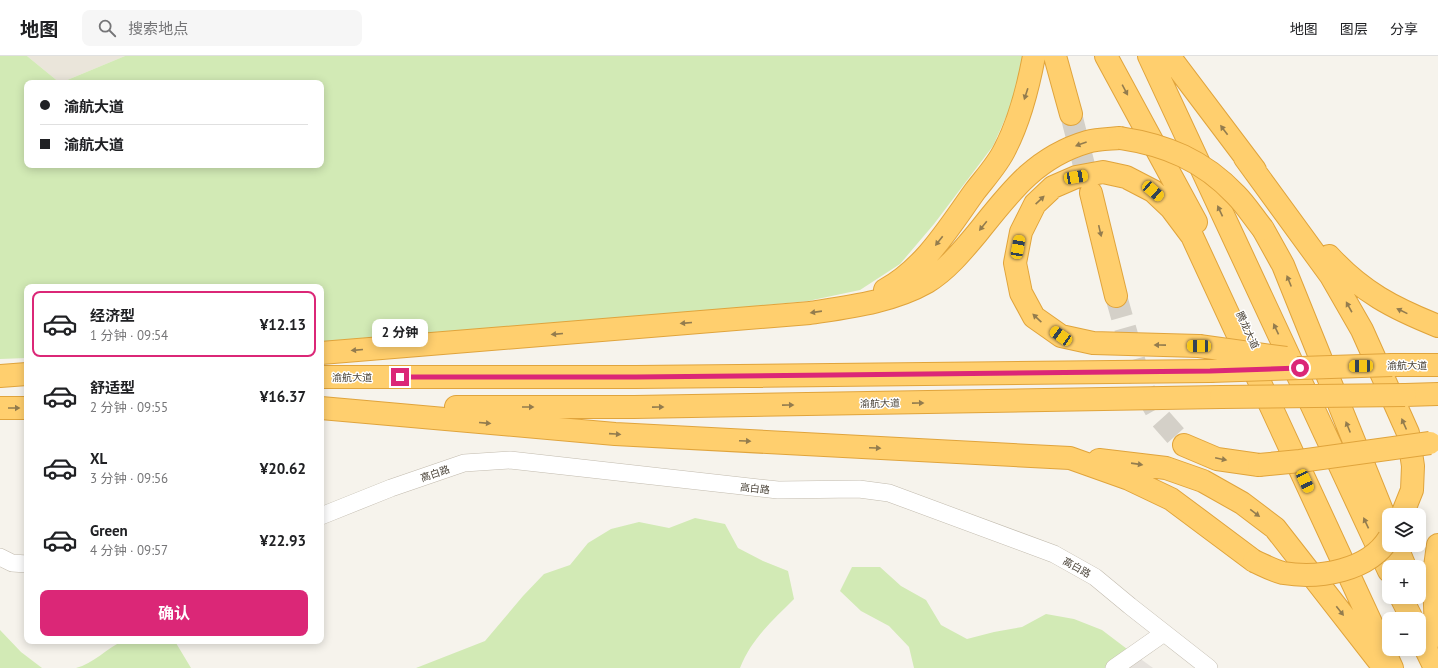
<!DOCTYPE html>
<html lang="zh">
<meta charset="utf-8">
<style>
body{margin:0;font-family:"PT Sans","Noto Sans SC",sans-serif;background:#f6f6f6;color:#202124;height:100vh;display:flex;flex-direction:column;font-size:15px;white-space:nowrap}
*{box-sizing:border-box;margin:0}
p{font-size:13px;color:#757577}
.icon{flex:none;width:22px;height:22px;fill:none;stroke:currentColor;stroke-width:2;stroke-linecap:round;stroke-linejoin:round}
.map{position:relative;flex:1;overflow:hidden}
.side{position:absolute;left:24px;top:228px;width:300px;height:360px;display:flex;flex-direction:column;background:#fff;border-radius:8px;box-shadow:0 2px 10px #0003}
.side>*{flex:none}
.top-card{position:absolute;left:24px;top:24px;width:300px;height:88px;border-radius:8px;box-shadow:0 2px 10px #0003;display:grid;align-content:center;height:88px;padding:0 16px;background:#fff}
.fabs{position:absolute;left:1382px;top:452px;display:grid;gap:8px}
.fabs a{display:grid;place-items:center;width:44px;height:44px;border-radius:8px;background:#fff;box-shadow:0 2px 10px #0003;font-size:20px}
.end{position:absolute;width:18px;height:18px;margin:-9px;border:5px solid #db2777;background:#fff;box-shadow:0 0 0 2px #fff}
.from{border-radius:50%}
.bubble{position:absolute;height:28px;border-radius:8px;background:#fff;box-shadow:0 2px 10px #0003;font-size:13px;font-weight:700;line-height:28px;text-align:center}
.car{position:absolute;width:12px;height:24px;margin:-12px -6px;border-radius:5px;box-shadow:0 0 3px 1px #0007;background:linear-gradient(#f5c518 24%,#345 0 40%,#f5c518 0 76%,#345 0 86%,#f5c518 0)}
.top-card b{display:flex;align-items:center;gap:14px;height:38px;font-size:15px}
.top-card b+b{border-top:1px solid #e0e0e0}
.top-card i{width:10px;height:10px;background:#202124}
ul{padding:7px 0 0;list-style:none}
li{display:flex;align-items:center;gap:12px;height:66px;margin:0 8px 6px;padding:0 8px;border:2px solid transparent;border-radius:8px}
li div{flex:1}
li b{display:block;font-size:15px}
li em{font-style:normal;font-weight:700}
li.on{border-color:#db2777}
li>.icon{width:36px;height:36px;stroke-width:1.5}
.primary-button{display:flex;gap:8px;margin-top:auto;padding:8px 16px}
.primary-button a{flex:1;height:46px;border-radius:8px;background:#db2777;color:#fff;font-size:16px;font-weight:700;line-height:46px;text-align:center}
header{display:flex;align-items:center;gap:24px;box-sizing:border-box;height:56px;padding:0 20px;background:#fff;border-bottom:1px solid #e0e0e0}
header strong{font-size:19px}
nav{display:flex;gap:22px;margin-inline-start:auto;font-size:14px}
.search{width:280px;height:36px;background:#f6f6f6;display:flex;align-items:center;gap:10px;box-sizing:border-box;padding:0 14px;border-radius:8px;color:#757577;font-size:15px}
.map>svg:first-child{display:block}
.residential{fill:#eae5da}
.industrial{fill:#e6e2dd}
.green{fill:#d2eab5;fill-rule:evenodd}
.lines{fill:none;stroke-linecap:round;stroke-linejoin:round}
.highway-tunnel{stroke:#d4d0c8;stroke-width:22;stroke-dasharray:22 11;stroke-linecap:butt}
.minor-casing{stroke:#c2bbae;stroke-width:18}
.highway-casing{stroke:#e0a43c;stroke-width:24}
.minor{stroke:#fff;stroke-width:17}
.highway{stroke:#ffcf6e;stroke-width:22}
.highway-bridge-casing{stroke:#e0a43c;stroke-width:24;stroke-linecap:butt}
.highway-bridge{stroke:#ffcf6e;stroke-width:22}
.oneway{fill:#937c4e}
.route{stroke:#db2777;stroke-width:5}
.labels{text-anchor:middle;stroke-width:3;stroke-linejoin:round;paint-order:stroke}
.street-label{font-size:10px;fill:#4b4439;stroke:#fff}
</style>
<header>
<strong>地图</strong>
<div class="search"><svg class="icon" aria-label="search" viewBox="0 0 24 24"><circle cx="10" cy="10" r="6"/><path d="M15 15l6 6"/></svg>搜索地点</div>
<nav><a>地图</a><a>图层</a><a>分享</a></nav>
</header>
<div class="map">
<svg width="1438" height="612" viewBox="0 0 1438 612">
<rect width="100%" height="100%" fill="#f6f3ec"/>
<path class="residential" d="M27,0H125L60,27Z"/>
<path class="industrial" d="M1131,596L1153,612H1108Z"/>
<path class="green" d="M0,0H27L60,27L125,0H1024L1018,34L993,90L934,168L900,208L860,234L808,245L359,288L321,289V231H27V302L0,303ZM27,27H321V109H27Z
M695,462L725,468L738,492L763,505L788,515L794,543C773,564 751,583 740,612H416L485,585L523,540L544,518L570,509L588,487L611,473L639,466L669,472Z
M852,511H880L901,530L926,544L941,569L967,583L994,576L1022,571L1046,558L1074,563L1102,574L1131,596L1108,612H914L909,591L889,570L861,555L840,535Z
M0,574L21,596L42,612H0Z
M123,585H169L176,587L191,612H76C93,608 107,592 123,585Z"/>
<g class="lines">
<path class="highway-tunnel" d="M1071,58L1091,137
M1116,240L1141,328L1160,362L1184,389"/>
<defs>
<path id="minor" d="M321,460L391,432L464,407L510,404L778,434L859,433L889,437L1054,498L1095,521L1130,550L1209,612
M0,501L12,507L27,508
M1114,612L1164,577"/>
<path id="highway" d="M1055,0L1071,58
M1106,0L1196,166
M1149,0L1389,515
M1169,0L1255,114
M1245,102L1331,220L1362,274L1408,377L1413,410L1412,434L1402,459
M1091,137L1116,240
M1263,173L1283,209L1389,472
M1329,200C1362,236 1393,252 1438,270
M885,234C925,212 949,171 975,135C985,122 998,108 1005,93C1020,64 1028,32 1034,0
M1199,290L1093,287L1061,280L1034,261L1021,237L1015,207L1021,176L1035,148L1053,131L1076,121L1103,116L1126,121L1153,135L1171,152L1192,180L1392,612
M321,297L810,257C849,251 892,246 927,226C947,214 964,193 979,175C1010,136 1036,101 1087,86C1097,83 1109,83 1120,82
M1392,309H1438
M0,320L27,318
M321,321H636L1210,315
M1405,339L1438,338
M456,351H634L1221,341
M0,352H27
M321,352L615,378L1070,402L1129,423L1171,443L1254,505
M1184,389L1217,403L1259,409
M1099,404L1166,412L1203,425L1242,447L1275,472L1378,604
M1396,489L1405,511
M1401,541L1412,563
M1419,579L1435,612
M1436,580L1434,518L1438,489"/>
</defs>
<use href="#minor" class="minor-casing"/>
<use href="#highway" class="highway-casing"/>
<use href="#minor" class="minor"/>
<use href="#highway" class="highway"/>
<defs>
<path id="highway-bridge" d="M1120,82C1166,89 1203,104 1236,139C1246,149 1254,162 1263,173
M1199,290L1286,302
M1210,315L1392,309
M1221,341L1405,339
M1259,409L1300,405L1430,387
M1254,505C1263,509 1274,515 1283,517C1319,523 1369,515 1389,482"/>
</defs>
<use href="#highway-bridge" class="highway-bridge-casing"/>
<use href="#highway-bridge" class="highway-bridge"/>
</g>
<defs><path id="oneway-solid" d="M-6-.8H1V-3.2L6.5 0L1 3.2V.8H-6Z"/></defs>
<g class="oneway">
<use href="#oneway-solid" transform="translate(1125 34) rotate(62)"/>
<use href="#oneway-solid" transform="translate(1026 38) rotate(108)"/>
<use href="#oneway-solid" transform="translate(1224 74) rotate(-127)"/>
<use href="#oneway-solid" transform="translate(1081 88) rotate(160)"/>
<use href="#oneway-solid" transform="translate(1040 144) rotate(-43)"/>
<use href="#oneway-solid" transform="translate(1220 155) rotate(-115)"/>
<use href="#oneway-solid" transform="translate(983 170) rotate(129)"/>
<use href="#oneway-solid" transform="translate(1100 175) rotate(77)"/>
<use href="#oneway-solid" transform="translate(939 185) rotate(128)"/>
<use href="#oneway-solid" transform="translate(1289 225) rotate(-112)"/>
<use href="#oneway-solid" transform="translate(1349 251) rotate(-119)"/>
<use href="#oneway-solid" transform="translate(1402 255) rotate(-154)"/>
<use href="#oneway-solid" transform="translate(816 256) rotate(172)"/>
<use href="#oneway-solid" transform="translate(1037 262) rotate(-137)"/>
<use href="#oneway-solid" transform="translate(686 267) rotate(175)"/>
<use href="#oneway-solid" transform="translate(1276 273) rotate(-115)"/>
<use href="#oneway-solid" transform="translate(557 278) rotate(175)"/>
<use href="#oneway-solid" transform="translate(1160 289) rotate(-179)"/>
<use href="#oneway-solid" transform="translate(357 294) rotate(175)"/>
<use href="#oneway-solid" transform="translate(918 347) rotate(-1)"/>
<use href="#oneway-solid" transform="translate(788 349) rotate(-1)"/>
<use href="#oneway-solid" transform="translate(528 351)"/>
<use href="#oneway-solid" transform="translate(658 351) rotate(-1)"/>
<use href="#oneway-solid" transform="translate(14 352)"/>
<use href="#oneway-solid" transform="translate(485 367) rotate(5)"/>
<use href="#oneway-solid" transform="translate(1404 368) rotate(-114)"/>
<use href="#oneway-solid" transform="translate(1348 371) rotate(-112)"/>
<use href="#oneway-solid" transform="translate(615 378) rotate(4)"/>
<use href="#oneway-solid" transform="translate(745 385) rotate(3)"/>
<use href="#oneway-solid" transform="translate(875 392) rotate(3)"/>
<use href="#oneway-solid" transform="translate(1221 403) rotate(12)"/>
<use href="#oneway-solid" transform="translate(1137 408) rotate(8)"/>
<use href="#oneway-solid" transform="translate(1255 457) rotate(37)"/>
<use href="#oneway-solid" transform="translate(1366 467) rotate(-115)"/>
<use href="#oneway-solid" transform="translate(1340 555) rotate(52)"/>
</g>
<g class="lines">
<path class="route" d="M400,321H636L1210,315L1300,312"/>
</g>
<g class="labels">
<g class="street-label">
<text transform="translate(1248 274) rotate(65)" y="4">腾龙大道</text>
<text x="1407" y="313">渝航大道</text>
<text x="352" y="325">渝航大道</text>
<text transform="translate(880 347) rotate(-1)" y="4">渝航大道</text>
<text transform="translate(435 417) rotate(-19)" y="4">高白路</text>
<text transform="translate(755 432) rotate(6)" y="4">高白路</text>
<text transform="translate(1077 511) rotate(29)" y="4">高白路</text>
</g>
</g>
</svg>
<div class="fabs">
<a><svg class="icon" aria-label="layers" viewBox="0 0 24 24"><path d="M12 4l9 5-9 5-9-5zM3 14l9 5 9-5"/></svg></a>
<a>+</a>
<a>−</a>
</div>
<i class="end from" style="left:1300px;top:312px"></i>
<i class="end" style="left:400px;top:321px"></i>
<div class="bubble" style="left:372px;top:263px;width:56px">2 分钟</div>
<i class="car" style="left:1076px;top:121px;rotate:80deg"></i>
<i class="car" style="left:1153px;top:135px;rotate:131deg"></i>
<i class="car" style="left:1018px;top:191px;rotate:10deg"></i>
<i class="car" style="left:1061px;top:280px;rotate:305deg"></i>
<i class="car" style="left:1199px;top:290px;rotate:271deg"></i>
<i class="car" style="left:1361px;top:310px;rotate:269deg"></i>
<i class="car" style="left:1305px;top:425px;rotate:155deg"></i>
<div class="top-card">
<b><i class="from"></i>渝航大道</b>
<b><i></i>渝航大道</b>
</div>
<section class="side">
<ul>
<li class="on"><svg class="icon" aria-label="car" viewBox="0 0 24 24"><path d="M5 17H2v-5l4-1 3-4h7l3 4 3 1v5h-3M9 17h6M6 11h13"/><circle cx="7" cy="17" r="2"/><circle cx="17" cy="17" r="2"/></svg><div><b>经济型</b><p>1 分钟 · 09:54</p></div><em>¥12.13</em></li>
<li><svg class="icon" aria-label="car" viewBox="0 0 24 24"><path d="M5 17H2v-5l4-1 3-4h7l3 4 3 1v5h-3M9 17h6M6 11h13"/><circle cx="7" cy="17" r="2"/><circle cx="17" cy="17" r="2"/></svg><div><b>舒适型</b><p>2 分钟 · 09:55</p></div><em>¥16.37</em></li>
<li><svg class="icon" aria-label="car" viewBox="0 0 24 24"><path d="M5 17H2v-5l4-1 3-4h7l3 4 3 1v5h-3M9 17h6M6 11h13"/><circle cx="7" cy="17" r="2"/><circle cx="17" cy="17" r="2"/></svg><div><b>XL</b><p>3 分钟 · 09:56</p></div><em>¥20.62</em></li>
<li><svg class="icon" aria-label="car" viewBox="0 0 24 24"><path d="M5 17H2v-5l4-1 3-4h7l3 4 3 1v5h-3M9 17h6M6 11h13"/><circle cx="7" cy="17" r="2"/><circle cx="17" cy="17" r="2"/></svg><div><b>Green</b><p>4 分钟 · 09:57</p></div><em>¥22.93</em></li>
</ul>
<div class="primary-button"><a>确认</a></div>
</section>
</div>
